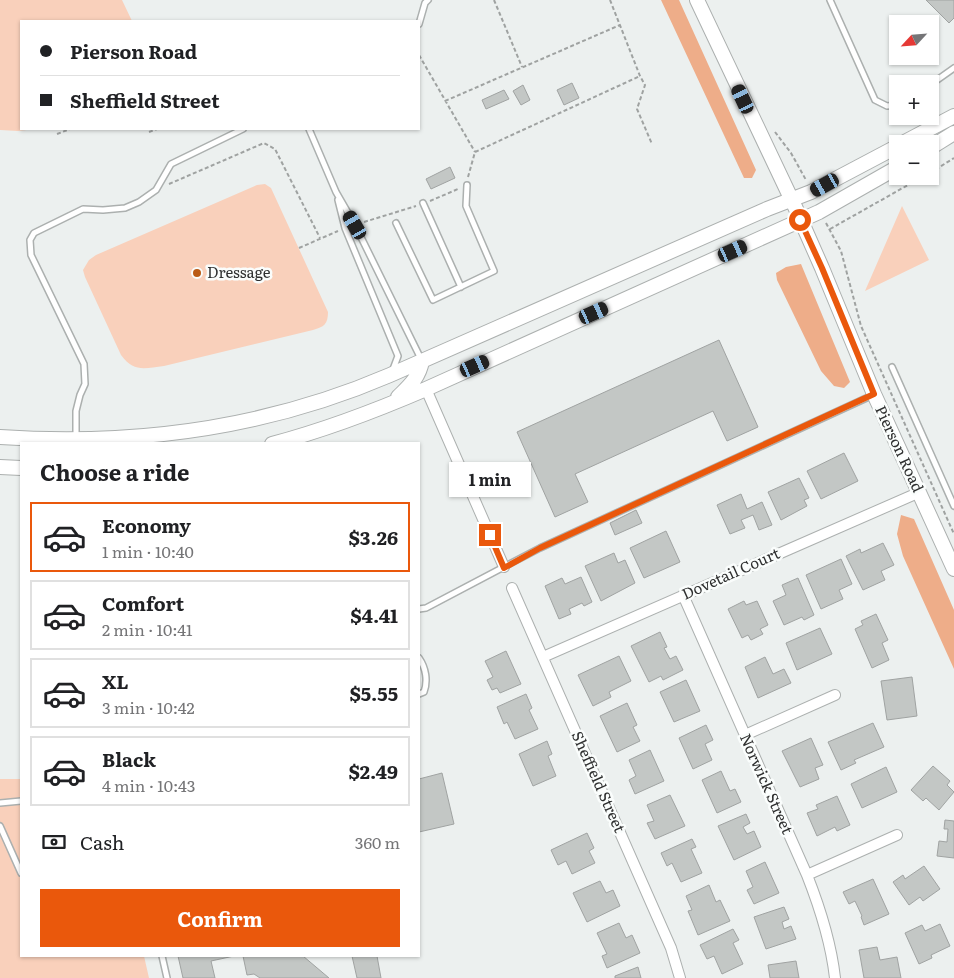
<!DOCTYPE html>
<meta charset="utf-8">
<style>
body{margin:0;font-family:Literata,serif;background:#f2f2f2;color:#202124;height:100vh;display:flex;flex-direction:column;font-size:19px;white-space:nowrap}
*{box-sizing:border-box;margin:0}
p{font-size:16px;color:#757577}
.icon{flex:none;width:28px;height:28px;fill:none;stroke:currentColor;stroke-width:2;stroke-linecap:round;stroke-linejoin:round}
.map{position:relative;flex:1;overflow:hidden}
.panel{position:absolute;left:20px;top:442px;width:400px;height:515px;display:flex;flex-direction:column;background:#fff;border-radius:0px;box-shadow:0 1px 4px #0004}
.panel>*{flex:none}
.banner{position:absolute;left:20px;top:20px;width:400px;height:110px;border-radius:0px;box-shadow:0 1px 4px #0004;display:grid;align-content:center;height:110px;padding:0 20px;background:#fff}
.needle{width:32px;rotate:244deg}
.fabs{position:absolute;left:889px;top:15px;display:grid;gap:10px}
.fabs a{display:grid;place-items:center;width:50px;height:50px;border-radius:0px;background:#fff;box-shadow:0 1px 4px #0004;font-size:25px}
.end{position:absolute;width:22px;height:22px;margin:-11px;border:6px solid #ea580c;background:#fff;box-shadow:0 0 0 2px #fff}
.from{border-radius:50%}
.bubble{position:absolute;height:35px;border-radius:0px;background:#fff;box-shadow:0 1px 4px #0004;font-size:16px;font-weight:700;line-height:35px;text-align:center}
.car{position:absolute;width:15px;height:30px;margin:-15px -8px;border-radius:6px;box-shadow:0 0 4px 1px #0007;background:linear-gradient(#222 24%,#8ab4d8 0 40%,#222 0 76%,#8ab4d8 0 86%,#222 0)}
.banner b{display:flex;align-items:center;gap:18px;height:48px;font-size:19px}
.banner b+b{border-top:1px solid #e0e0e0}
.banner i{width:12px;height:12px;background:#202124}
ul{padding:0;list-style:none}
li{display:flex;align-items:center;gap:15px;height:70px;margin:0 10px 8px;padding:0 10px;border:2px solid #e0e0e0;border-radius:0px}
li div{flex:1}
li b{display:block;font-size:19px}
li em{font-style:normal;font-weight:700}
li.active{border-color:#ea580c}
li>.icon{width:45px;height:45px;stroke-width:1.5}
h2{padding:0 20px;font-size:22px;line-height:60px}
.pay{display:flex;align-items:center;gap:12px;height:55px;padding:0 20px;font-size:19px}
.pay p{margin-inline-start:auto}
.action{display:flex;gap:10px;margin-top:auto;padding:10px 20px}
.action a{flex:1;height:58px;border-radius:0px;background:#ea580c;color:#fff;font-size:20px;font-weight:700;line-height:58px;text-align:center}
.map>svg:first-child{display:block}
.green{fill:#f9d0bb}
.water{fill:#eead89}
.building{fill:#c3c7c5;stroke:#a0a3a2}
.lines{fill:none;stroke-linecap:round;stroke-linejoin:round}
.service-casing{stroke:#acb0af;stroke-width:8}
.minor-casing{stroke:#acb0af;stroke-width:12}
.tertiary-casing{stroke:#acb0af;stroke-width:16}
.path{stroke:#9fa2a1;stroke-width:2;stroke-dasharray:4 2.5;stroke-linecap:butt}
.service{stroke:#fff;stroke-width:5}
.minor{stroke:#fff;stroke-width:10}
.tertiary{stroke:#fff;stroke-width:14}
.route{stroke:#ea580c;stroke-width:6}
.poi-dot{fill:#ba5a15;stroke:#fafdfc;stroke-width:2}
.labels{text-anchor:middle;stroke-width:5;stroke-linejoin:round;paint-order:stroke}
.poi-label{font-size:15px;fill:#2e2f2f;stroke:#fafdfc;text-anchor:start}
.street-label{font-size:15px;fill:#2e2f2f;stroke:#fafdfc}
</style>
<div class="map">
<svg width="954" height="978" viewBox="0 0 954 978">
<rect width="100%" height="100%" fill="#ecf0ef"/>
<path class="green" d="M0,0H122L132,21H21V129H35L18,131L0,130Z
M265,184L271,188L328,312C328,324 324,327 313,330L164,366C145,368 134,373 121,355L85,277L83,270L89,260L96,255L257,185Z
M902,206L929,260L865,291Z
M0,779H21V956H144L149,978H0Z"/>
<path class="water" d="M661,0H679L756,170L752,178H744Z
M801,264L850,382L844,388L834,386L821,371L777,280L776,273L786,267Z
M901,515L914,519L954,610V669L903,556L897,534Z"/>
<path class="building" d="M926,0H954V18L949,23Z
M572,83L579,98L564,105L557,90Z
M523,85L530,100L521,105L513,91Z
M504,90L509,99L486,109L482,100Z
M450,167L455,178L431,189L426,179Z
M719,340L758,427L727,441L713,411L575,474L588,502L555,517L517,432Z
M844,453L858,481L821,499L807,471Z
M799,478L809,498L804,500L807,506L781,520L768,492Z
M741,494L747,509L762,502L772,525L759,530L753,515L741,520L745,528L730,534L717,505Z
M636,510L642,523L615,535L610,523Z
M666,531L680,562L644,578L630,548Z
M883,543L894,565L881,571L885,580L863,590L846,556L860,549L861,553Z
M614,553L618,563L625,560L635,583L601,601L585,566Z
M841,559L852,584L839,590L843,599L821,609L806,575Z
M581,577L592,602L584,606L582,603L569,609L571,614L559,619L545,586L562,578L565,584Z
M798,578L814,615L804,620L802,617L784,625L773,601L786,595L782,585Z
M744,601L746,605L757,601L768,625L760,629L763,634L751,640L748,635L742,638L728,609Z
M876,614L888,640L882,643L889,660L872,668L855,629L863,625L861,621Z
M820,628L832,654L797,670L786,643Z
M660,632L667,647L664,648L670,659L676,656L683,670L663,680L661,676L649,682L631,646Z
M506,651L521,684L500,693L497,688L492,690L487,680L493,677L485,661Z
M619,656L631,681L609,692L611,697L593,706L578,675Z
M765,657L773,674L784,669L791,683L758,698L745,667Z
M912,677L917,716L887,720L881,681Z
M686,680L700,711L674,722L660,692Z
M526,694L532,708L529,710L538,729L515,739L507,722L504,724L497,707Z
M627,703L637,725L633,727L640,741L617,752L600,716Z
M873,723L884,747L854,760L856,763L841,770L828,742Z
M706,725L713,740L705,744L712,760L693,769L679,738Z
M811,738L823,765L815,768L819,779L800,787L782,751Z
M547,741L552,754L548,756L556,776L533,786L519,754Z
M650,750L664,781L635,794L629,780L636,776L629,760Z
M933,766L950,781L947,785L954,792L939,810L926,798L923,801L911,790Z
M886,767L897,792L862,808L851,784Z
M721,771L730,791L735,789L741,802L717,813L702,780Z
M442,773L454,824L419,832V779Z
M670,795L685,826L655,839L647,823L654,821L647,805Z
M837,796L850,825L837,831L835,827L817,836L807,813L818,809L816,805Z
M746,814L750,823L743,827L747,834L754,831L761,847L734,860L718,826Z
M945,820L954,821V858L937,856L939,841L947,842L948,829H944Z
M587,833L594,848L589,851L595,863L572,874L566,861L558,865L551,850Z
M692,839L696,847L691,849L702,873L681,882L672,863L667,866L661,853Z
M765,862L779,893L754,904L747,890L753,887L746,871Z
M924,866L940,889L923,901L920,897L909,905L893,882L903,875L905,879Z
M873,879L889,914L864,925L861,917L862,916L855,901L849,904L843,892Z
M600,881L606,893L613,890L620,906L587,922L573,893Z
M709,885L716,902L720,900L730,921L698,935L688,911L692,910L686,896Z
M784,907L789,919L782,922L784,929L791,926L796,939L766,949L754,917Z
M619,923L626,938L632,935L640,953L607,968L602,956L607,954L597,933Z
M940,924L950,946L931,955L932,958L919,964L905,933L922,925L925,931Z
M733,929L739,940L733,943L743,964L722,974L714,956L707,959L700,945Z
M877,947L880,960L897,957L901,978H864L859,950Z
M178,956H234L211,961L215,978H183Z
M243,956H303L329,978H260L254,974L247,975Z
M352,956H377L381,978H357Z
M796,961L799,978H770L768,965Z
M638,967L641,978H615V976Z"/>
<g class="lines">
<defs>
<path id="service" d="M830,0L875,100L887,106L898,105
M419,24L425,3L428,0
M930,85L954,68
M309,129L336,192L355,225L422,361
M338,200L345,228L398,356L392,372
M423,203L461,287
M396,223L433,300L494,271L466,206L467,185
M892,367L954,506
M76,437V411L80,395L85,384L84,364L31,255L30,240L34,233L83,209L103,210L125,208L139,202L156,190L171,164L243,129
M419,609L426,608L540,548L873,395
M419,658C426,668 428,681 424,692L419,694
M0,803L21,801
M0,826L21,873
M162,956L167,978"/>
<path id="minor" d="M426,389L504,567
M512,588L671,948L680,978
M683,595L807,875C820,908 831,942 835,978
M543,657L920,492
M745,735L835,695
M807,875L897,835"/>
<path id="tertiary" d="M697,0L796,209L822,268L874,394L954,569
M901,144L954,116
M930,148L954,133
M398,397C409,386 419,378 422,361
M0,437C134,446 267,428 390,375L767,209L811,192L898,146
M272,444C325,430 375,411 426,389L819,212L898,167
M0,467L21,468"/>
</defs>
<use href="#service" class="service-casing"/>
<use href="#minor" class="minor-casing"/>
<use href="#tertiary" class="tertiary-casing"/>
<path class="path" d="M494,0L522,67
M610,0L640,76L645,85L637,109L652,144
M419,55L475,152
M445,101L620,25
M149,132L157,129
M775,132L791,153L806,180
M57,134L70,129
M930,173L954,158
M468,177L475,152L640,76
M169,184L264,143L275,149L320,238
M430,201L458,189
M364,222L416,206
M826,223L841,251L861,326L954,534
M830,229L924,176
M299,248L338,231"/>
<use href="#service" class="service"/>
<use href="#minor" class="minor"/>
<use href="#tertiary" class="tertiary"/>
</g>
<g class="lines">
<path class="route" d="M490,535L504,568L540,548L874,394L822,268L800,220"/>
</g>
<circle class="poi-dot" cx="197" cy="273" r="5"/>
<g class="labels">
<g class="poi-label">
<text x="207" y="278">Dressage</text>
</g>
<g class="street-label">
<text transform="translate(899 449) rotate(65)" y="5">Pierson Road</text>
<text transform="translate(731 574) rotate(-24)" y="5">Dovetail Court</text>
<text transform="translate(598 782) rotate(66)" y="5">Sheffield Street</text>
<text transform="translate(766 784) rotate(66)" y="5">Norwick Street</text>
</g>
</g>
</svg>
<div class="fabs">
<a><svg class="needle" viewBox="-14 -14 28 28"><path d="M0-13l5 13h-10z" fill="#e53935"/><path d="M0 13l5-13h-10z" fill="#757577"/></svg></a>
<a>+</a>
<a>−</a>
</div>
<i class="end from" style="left:800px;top:220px"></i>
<i class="end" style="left:490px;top:535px"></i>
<div class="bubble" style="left:449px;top:462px;width:82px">1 min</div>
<i class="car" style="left:743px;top:99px;rotate:335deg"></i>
<i class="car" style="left:825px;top:185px;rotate:241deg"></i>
<i class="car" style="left:355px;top:225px;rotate:330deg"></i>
<i class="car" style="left:733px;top:251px;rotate:66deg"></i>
<i class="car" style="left:594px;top:313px;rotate:66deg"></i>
<i class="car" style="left:475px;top:366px;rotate:66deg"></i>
<div class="banner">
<b><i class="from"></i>Pierson Road</b>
<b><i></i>Sheffield Street</b>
</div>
<section class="panel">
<h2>Choose a ride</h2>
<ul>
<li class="active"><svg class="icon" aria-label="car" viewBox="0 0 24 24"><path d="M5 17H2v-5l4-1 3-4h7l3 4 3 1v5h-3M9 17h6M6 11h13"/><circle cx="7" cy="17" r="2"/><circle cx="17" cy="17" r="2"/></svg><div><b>Economy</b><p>1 min · 10:40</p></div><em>$3.26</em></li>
<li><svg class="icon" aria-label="car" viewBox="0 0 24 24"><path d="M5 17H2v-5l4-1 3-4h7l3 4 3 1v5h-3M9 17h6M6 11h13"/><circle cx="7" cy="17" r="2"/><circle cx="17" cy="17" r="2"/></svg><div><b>Comfort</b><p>2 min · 10:41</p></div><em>$4.41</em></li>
<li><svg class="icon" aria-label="car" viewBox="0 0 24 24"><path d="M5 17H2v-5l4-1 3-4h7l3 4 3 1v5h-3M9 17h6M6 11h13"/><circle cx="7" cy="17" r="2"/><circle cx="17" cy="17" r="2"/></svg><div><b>XL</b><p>3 min · 10:42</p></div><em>$5.55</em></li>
<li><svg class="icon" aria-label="car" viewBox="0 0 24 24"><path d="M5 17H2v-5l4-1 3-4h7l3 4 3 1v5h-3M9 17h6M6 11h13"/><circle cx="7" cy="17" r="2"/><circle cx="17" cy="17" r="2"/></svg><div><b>Black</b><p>4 min · 10:43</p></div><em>$2.49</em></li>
</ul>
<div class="pay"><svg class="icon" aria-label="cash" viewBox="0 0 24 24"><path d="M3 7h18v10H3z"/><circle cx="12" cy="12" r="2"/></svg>Cash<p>360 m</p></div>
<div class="action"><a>Confirm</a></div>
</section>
</div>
